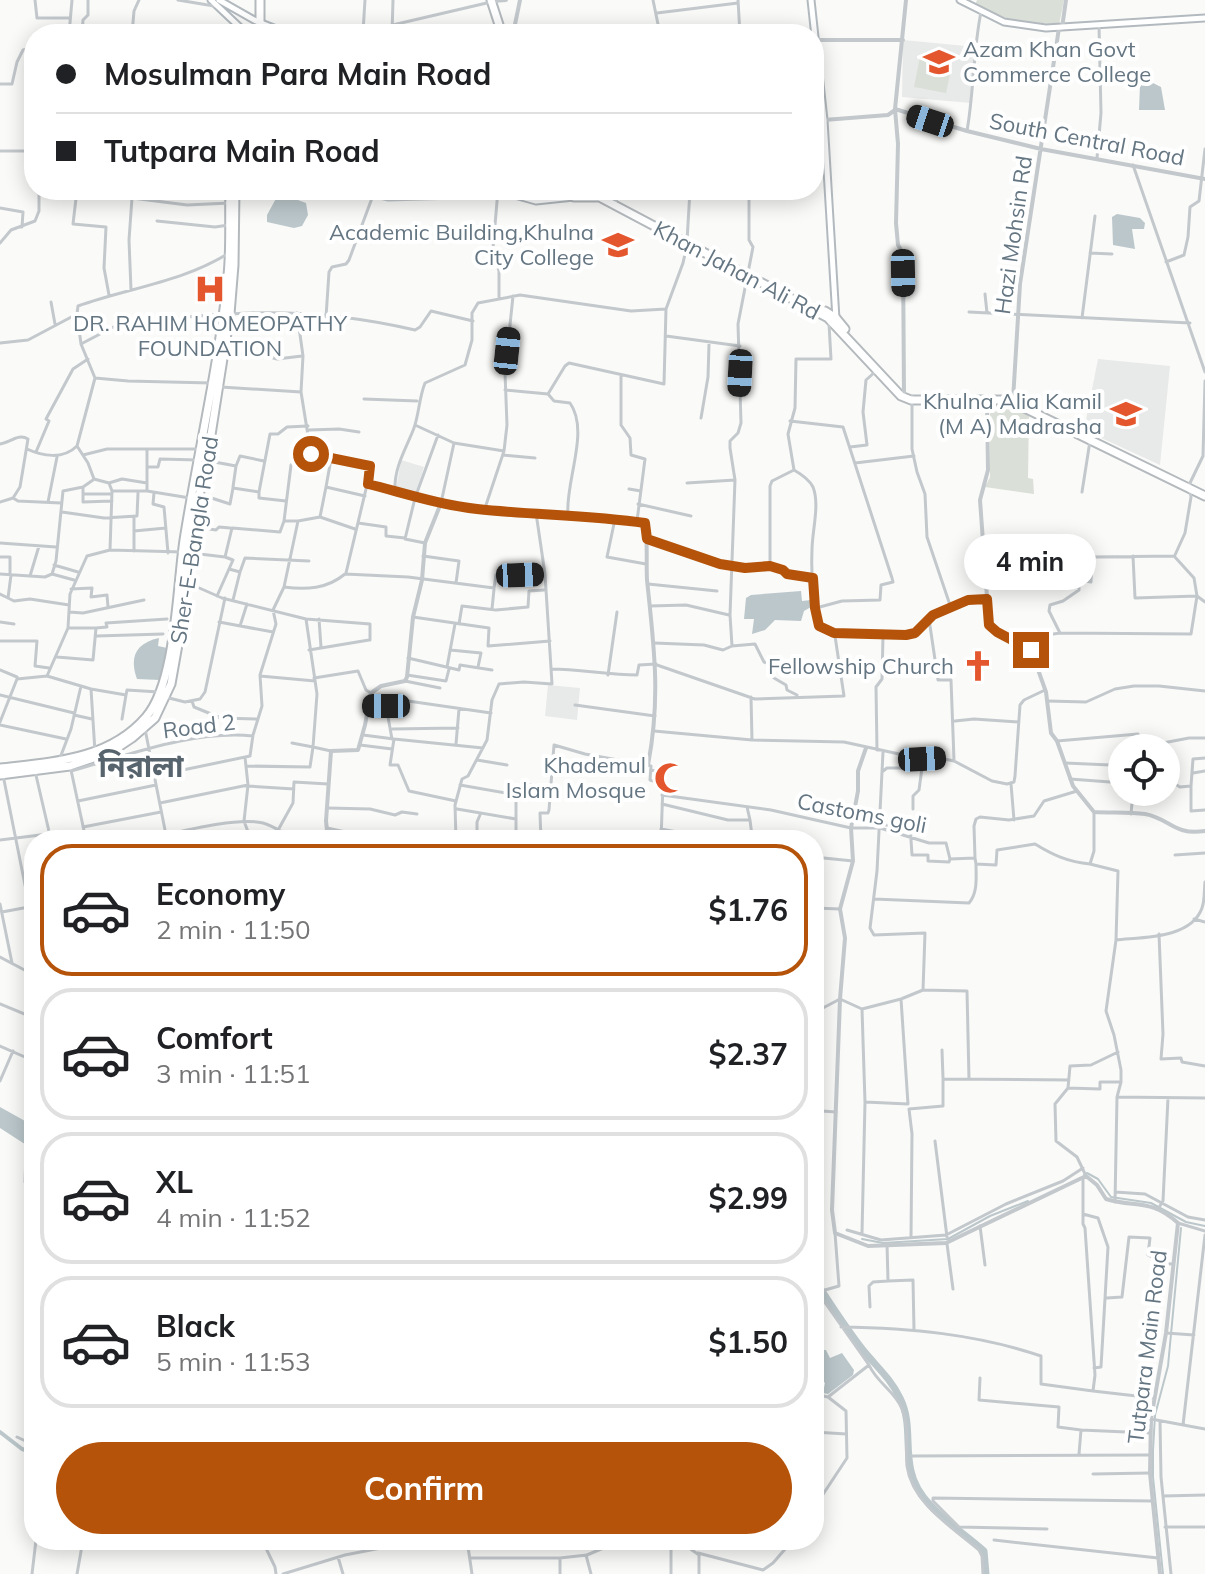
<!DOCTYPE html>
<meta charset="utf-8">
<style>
body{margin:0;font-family:Mulish,"Noto Sans Bengali",sans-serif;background:#f6f6f6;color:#202124;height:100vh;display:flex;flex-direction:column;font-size:30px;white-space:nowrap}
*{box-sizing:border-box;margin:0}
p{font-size:26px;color:#757577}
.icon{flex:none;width:44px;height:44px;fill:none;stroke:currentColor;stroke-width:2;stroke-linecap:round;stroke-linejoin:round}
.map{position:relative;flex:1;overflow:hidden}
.drawer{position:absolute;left:24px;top:830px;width:800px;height:720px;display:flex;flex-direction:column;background:#fff;border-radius:32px;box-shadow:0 4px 20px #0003}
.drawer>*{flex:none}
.top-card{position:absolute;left:24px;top:24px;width:800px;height:176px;border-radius:32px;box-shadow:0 4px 20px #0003;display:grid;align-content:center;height:176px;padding:0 32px;background:#fff}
.fabs{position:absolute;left:1108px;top:734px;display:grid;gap:16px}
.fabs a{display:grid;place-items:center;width:72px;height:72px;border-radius:50%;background:#fff;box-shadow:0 4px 20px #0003;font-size:40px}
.end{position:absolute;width:36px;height:36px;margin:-18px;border:10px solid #b45309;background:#fff;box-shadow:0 0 0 4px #fff}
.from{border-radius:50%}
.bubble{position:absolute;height:56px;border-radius:28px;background:#fff;box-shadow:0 4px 20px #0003;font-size:26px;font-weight:700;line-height:56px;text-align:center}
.car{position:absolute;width:24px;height:48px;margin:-24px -12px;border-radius:10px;box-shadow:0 0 6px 2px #0007;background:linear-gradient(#222 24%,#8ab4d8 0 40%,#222 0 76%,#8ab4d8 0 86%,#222 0)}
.top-card b{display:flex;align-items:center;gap:28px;height:76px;font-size:30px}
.top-card b+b{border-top:2px solid #e0e0e0}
.top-card i{width:20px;height:20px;background:#202124}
ul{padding:14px 0 0;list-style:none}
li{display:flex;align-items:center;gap:24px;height:132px;margin:0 16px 12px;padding:0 16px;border:4px solid #e0e0e0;border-radius:32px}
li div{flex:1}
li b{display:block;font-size:30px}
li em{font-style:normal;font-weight:700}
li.active{border-color:#b45309}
li>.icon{width:72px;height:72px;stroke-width:1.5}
.cta{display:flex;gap:16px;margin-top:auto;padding:16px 32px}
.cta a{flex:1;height:92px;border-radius:48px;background:#b45309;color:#fff;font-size:32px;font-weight:700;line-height:92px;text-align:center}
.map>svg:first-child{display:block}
.built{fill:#e8e9e9}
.green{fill:#dadfd7}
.water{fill:#bbc7cb}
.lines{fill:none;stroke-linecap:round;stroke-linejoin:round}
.stream{stroke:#bbc7cb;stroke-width:2}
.canal{stroke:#bbc7cb;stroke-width:4}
.river{stroke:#bbc7cb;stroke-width:7}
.secondary-casing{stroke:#b3babf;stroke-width:9}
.trunk-casing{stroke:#b4b9bd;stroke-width:11}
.minor{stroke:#c3c8cc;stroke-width:3}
.tertiary{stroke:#c3c8cc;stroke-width:4}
.secondary{stroke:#fff;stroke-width:5}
.trunk{stroke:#fff;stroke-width:7}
.route{stroke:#b45309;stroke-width:10}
.labels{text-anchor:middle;stroke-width:8;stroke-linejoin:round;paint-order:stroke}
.poi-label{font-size:22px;fill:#657683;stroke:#fff;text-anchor:end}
.street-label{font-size:22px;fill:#657683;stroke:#fff}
.district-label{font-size:30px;font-weight:bold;fill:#57646e;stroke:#fff}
</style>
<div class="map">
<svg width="1205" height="1574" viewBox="0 0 1205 1574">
<rect width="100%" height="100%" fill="#fafaf8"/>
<path class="built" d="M903,40L976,47L975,76L971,103L902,97Z
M1098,359L1170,366L1160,465L1084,430Z
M401,460L424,467L415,495L396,489Z
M548,685L580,688L577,720L545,716Z"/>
<path class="green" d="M977,0H1064L1059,25L1011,20L975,5Z
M920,57L952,64L946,93L914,87Z
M990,401L1029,410L1028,478L1033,479L1034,494L985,487L990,477Z"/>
<path class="water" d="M1151,82L1161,87L1165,110H1139L1140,85Z
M279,193L306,203L308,215L302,226L294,228L267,222V215Z
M1117,214L1140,218L1145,223L1144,229H1132L1135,249L1113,245L1112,217Z
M801,591L802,601L811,600V607L804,611L801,621L775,620L765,630L752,634L754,619H744L746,598L751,595Z
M159,638L158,646L167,648L160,680L137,679C129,657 136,643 159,638Z
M0,1107L34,1126V1150L0,1128Z
M822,1350H826L830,1358L842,1353L854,1370L853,1375L828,1394L823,1393L825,1383L814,1371V1353Z"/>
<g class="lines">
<path class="stream" d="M1084,1175L1087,1173L1098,1179L1111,1197L1151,1203L1186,1222L1205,1226
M862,1239L883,1243L948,1239L990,1216L1028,1201
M1163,1574L1153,1477V1450L1155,1415L1168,1366L1181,1228"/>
<path class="canal" d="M0,1432L22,1449L34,1453"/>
<path class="river" d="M814,1279C830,1303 845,1327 863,1350C876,1366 891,1379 900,1398C912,1422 905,1446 911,1471C918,1506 959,1528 984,1551L986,1574"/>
<defs>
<path id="secondary" d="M211,0L246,33
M219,0L256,21L289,34
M811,0L824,120L836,319
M960,0L1004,22L1046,28L1205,18
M497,190L536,201L574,197
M517,190L555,193L571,190"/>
<path id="trunk" d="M491,0L502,34
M260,23V0
M570,191V190
M588,191L828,318L901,396L911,400H1002L1012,402L1205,496
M574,197H597
M825,311L836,318L845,329
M0,768C52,762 109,760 146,717C176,683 177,586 184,540C198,452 219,364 228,275C231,247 229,218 230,190
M0,775L70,766L111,752L132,738L155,718L171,684L179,639L188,553L211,435L230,314L234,265L235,190"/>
</defs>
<use href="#secondary" class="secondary-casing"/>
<use href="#trunk" class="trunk-casing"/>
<path class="minor" d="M35,0L37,18H69
M178,0L214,6
M653,0L660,34
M738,0L740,34
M657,13L738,3
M363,32L365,0
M69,34L72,0
M82,34L83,20L88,15V0
M132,34L134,11L139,0
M354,34L491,2
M392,34L393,0
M0,84H12L17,62L23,50L34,47
M26,97L34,96
M967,131C974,91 973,51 981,12
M0,151H34
M1097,158L1101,113L1099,26
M1133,165L1205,372
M77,190L73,224L106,227L104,268L109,295
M347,190L388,200L491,197L494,195V190
M498,190L493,248L499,271V297
M689,196L749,197
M616,201L621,190
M0,208L23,212L22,227
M157,221L215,227L229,225
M687,241L690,190
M0,243L11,230L35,221L39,211V190
M1090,253L1112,254
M1166,262L1184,255L1188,237L1190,207L1199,201L1205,149
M131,290L129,240L132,198L187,205L230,203
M985,294L987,313
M51,302L55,324
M969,312L1190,323
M297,313L303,356L301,392L311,454L368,465L371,468L346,573
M77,314L81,344L95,378L128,381L211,383
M230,314C291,310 355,316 415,330L420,327L431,311L473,321
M187,317L223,314
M326,317L329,272L332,267L346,264L349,260L375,190
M1082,318L1095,216
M666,336L740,346
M0,343L28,340L77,314L78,306C128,288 183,282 229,253
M81,344L121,323
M227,353L263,355L277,359L302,356
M621,376V425L630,438L631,455L645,459L637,521
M221,387L301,392
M505,390L548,394L565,366L569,363L664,384L666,309L683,263L687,245
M548,394L554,401L570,403C590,431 565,482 568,514
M912,396V449L917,472L925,494L927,537L951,608
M364,399L417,401
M701,418L708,377L709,344
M790,421L843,427L892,578L893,582L881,585L880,600L842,601L816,608
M415,425L454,443
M309,430L339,429L359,432
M0,444C10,443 18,433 28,439L20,487L13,498L0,502
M77,446L88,463L94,479L109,483L112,491H147L190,498
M77,446L95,378
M850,447L867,445L863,412L866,380L876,371
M27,449C42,456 63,460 77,446
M36,452L49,421L46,419L73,369L88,359
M83,455L107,449H147
M503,455L535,458
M209,461L236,466L233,487
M855,463L914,456
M236,466L240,456L264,461
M148,467H158L160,459L198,460
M109,483L122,479L147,483
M687,483L735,480
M83,487V502L112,501
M326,487L331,459
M629,489L641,491
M395,490C394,467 406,449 414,428C419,414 419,398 425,383L465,365L472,340V313L478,303L520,295L631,311L666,309
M147,491V449H200
M259,492L270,434H278L287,427L308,426
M1082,492L1090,441
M154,493L153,504L164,507L168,553
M83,494H111
M199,494L230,504L233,488L259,492V498L286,501
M13,498L18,501L61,503
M48,502L57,457
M441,503L454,443L504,451
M638,504L691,516
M485,508L504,451L507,425L505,373L513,296
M62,512L104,518L137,516L138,493
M134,516V551
M320,517L326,487L365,496
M615,519L607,557L646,564
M298,521L320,517L355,529
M358,523L386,527V536L405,538
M196,527L216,530L219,527L230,528
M134,531L166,528
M0,543L56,547
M425,543L405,539L415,498L438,435
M110,550L112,491
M191,553L225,557L232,528L280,532L284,521
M1175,555L1185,533L1191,497L1189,485L1203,456L1205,381
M423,556L459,561L456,583
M1174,556L1194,578L1197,596L1205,602
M0,557H10V575
M54,565L78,572
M733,566H770L787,574L813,578
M770,566V486L772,481L794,470L788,434L795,408L796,359H831L829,324
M229,569L240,572L233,600
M240,572L245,558L309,561
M0,574L45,577L52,574
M30,576L39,546
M986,577L1046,575L1091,582L1092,557L1174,556
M74,580L52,574L56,561L63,491L83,487L93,480
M188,583L222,598L306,619L317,694L313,747L331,751
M648,584L717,591
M284,587L298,521H284L291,465L297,459L309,454
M71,589L92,588L91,597L107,595L108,607
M0,594L8,598L11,575
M217,596L233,560L225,557
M8,598L14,601L30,599L69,605
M650,606L686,605L729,615
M492,609L494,589
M69,612L83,613L144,600
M413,617L489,628L488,646L550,641
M306,619L370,624V640
M319,619L321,647
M929,619L938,680H951L954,760
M0,622L14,624
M219,622L273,632
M459,624L462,606L496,610L528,607L529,591L544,590
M240,626L247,604
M96,628L107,627L106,623L167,619
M834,633L906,635C918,633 922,624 931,617C946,605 969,601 987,599
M1060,633L1049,611L1050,605L1063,601L1079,590V581
M97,636L163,634
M0,641H37L35,666L49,668
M654,643L704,645L723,650L732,646L755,644L764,662L770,664L774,678L786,685L787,690L797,695
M732,646L730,615L735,480L730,448V441L738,433L741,423L738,324L753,247L749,240V190
M309,650L369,640
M450,650L481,653L478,667
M1031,650L1040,636L1060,633L1191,634L1197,596L1135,598L1133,556
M57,657L93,660L96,628H68
M408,658L459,670L460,665L492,670
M657,665L755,699L844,696L835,636L819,626C813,602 811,575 812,550C812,531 820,505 813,487C809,479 801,474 794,470
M447,667L455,624
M551,669C580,669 608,675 637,675L639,665L656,664
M0,670L17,677
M407,675L446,681L449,669
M608,675L617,612
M47,676L81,686L71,729L60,758
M260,676L315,681
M314,678L358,671L366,690L371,693
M405,681L440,688
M81,686L91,689L95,752
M91,689L126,695L127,690L159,692
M0,695L74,713
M165,697L185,702L200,699L205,692L225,598
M751,697L752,740
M192,701L194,707L221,718L257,719
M1048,701L1086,702L1115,689L1134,686H1159L1205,691
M575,705L655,716
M369,706H386L392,739
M386,706L408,701L491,713
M74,715L92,719
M122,719L126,695
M955,721L974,719L1019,722
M0,722L17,679L47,676L68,628L70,594L87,556L110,550L183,552
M0,725L66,739
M145,729L167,840
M392,729L458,728
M654,731L752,740L844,742L922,759L940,758L954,761L992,781L1007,784L1014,782L1015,776L1020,705L1024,700L1045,690
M363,735L394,739
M1057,741L1138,734L1140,747
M456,744L459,709
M360,745L392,749
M1142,747L1189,738H1205
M877,750L876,687L882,679L883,636
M245,757L248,785L244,821L251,840
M477,760L507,765
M1065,763L1110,765
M246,766L310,767L313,747L292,743
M71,770L86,840
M651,770L663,773
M35,771L51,840
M71,771C129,755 192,730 253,736
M882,772L883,752
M1193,773L1205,771
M3,775L34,930
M154,776L250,756L253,735L262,706L260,675L276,624L273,610L284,587C306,590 327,589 345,574L408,577L494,588L496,575L545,574
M1070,779L1110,782L1122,779
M1170,781L1180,787L1191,786L1193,759L1205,758
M1011,784L1014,820
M460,785L523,796L524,784L549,786
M247,786L294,789
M1191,786V811L1205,810
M516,795V840
M662,795L771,810L851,828H880L929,843H946L950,859L975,858L976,864L996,865L997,850L1035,844C1053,855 1068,862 1090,864
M78,801L156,785
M456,801L409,791L398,765H390L394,739L483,748
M160,803L248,785
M662,804L728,820H750L747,807
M328,808L370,809L395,815L402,812L417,814
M457,809L516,819
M913,809V796L919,790L922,768
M1094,812V851L1090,864L1118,871L1116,940L1106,1011L1114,1035L1121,1070V1082L1117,1097L1115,1202
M1131,814L1133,792
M881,825H910L912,855H928V861L949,862L950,859
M83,827L161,812
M327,828L383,840
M661,829L720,840
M277,832L293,803L294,782L328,784
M516,839L535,840
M0,840L48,834
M142,840C172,834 235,816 263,823C274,826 286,835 298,840
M456,840L455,805L462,779L468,776L487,740L492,700L499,684L524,682L552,684L545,574L536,513
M477,840V822L480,815
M541,840L540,813H548L549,810L554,745L585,754L651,766L650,780L663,784L661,840
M750,840L752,836L750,820
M1175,855L1205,853
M814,857L853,861
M975,858L974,826L976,819L980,817L1009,820L1034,816L1044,801L1077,791
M874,899L969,903C978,892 976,878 976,864
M0,904L12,963
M814,908L840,909
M2,912L34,906
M1194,919L1205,922
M1159,934L1163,1034L1161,1059L1181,1058L1182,1062L1205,1066
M1116,940C1142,937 1191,939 1202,908C1205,900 1204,890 1205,882
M0,957L34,975
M923,990L967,991L969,1079
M0,1004L34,1018
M814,1005L821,1009L840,999L862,1009L901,999L923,990L925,933L874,935L870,928L877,871L882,772L887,768H922V759
M862,1009L865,1102L862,1233
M0,1046L34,1061
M942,1050L943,1078
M0,1081L13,1051
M1068,1088L1100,1089V1082H1121
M1117,1097L1205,1098
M865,1102L908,1104L901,999
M909,1109L943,1106V1079L1069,1080
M909,1109L912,1134L911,1237
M814,1115L822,1111L836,1112
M935,1141L947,1237
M1086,1176L1077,1157L1056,1141L1055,1104L1068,1088L1070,1066L1091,1065L1118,1052
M1083,1178V1224L1085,1228L1095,1375L1093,1391L1154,1398
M25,1182L26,1154L34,1139
M1115,1192L1145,1194L1188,1217L1205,1220
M1158,1209L1163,1201L1168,1098
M1083,1214L1098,1218L1108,1247L1101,1367L1094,1368
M1178,1223L1205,1231
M980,1226L985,1265
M847,1230L881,1240L946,1235L1006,1204L1063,1181L1083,1168
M947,1244L953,1289
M888,1281L913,1280L914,1330
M814,1287L869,1365C877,1383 895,1391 902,1409C910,1428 905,1446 907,1466C912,1503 952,1527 979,1550L982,1556L983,1574
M820,1295L825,1290L839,1286L835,1233
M1107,1298L1122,1297L1129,1237L1150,1238L1148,1255L1156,1259V1263L1172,1264
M870,1307L869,1286L873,1282L888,1281L887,1244
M841,1327C910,1328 976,1334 1041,1356V1384L1093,1391
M1166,1333L1194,1335
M980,1378L979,1400L1059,1407L1058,1427L1081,1430L1079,1454
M814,1394L828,1397L869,1365
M1151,1419L1205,1429
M1160,1421L1161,1477L1171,1574
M1183,1425L1205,1235
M1081,1430L1149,1433
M814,1432L846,1434
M17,1437L34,1445
M912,1456L1151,1455
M1093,1474L1150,1473
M1163,1496L1205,1495
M814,1508L847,1458L846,1411L828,1397
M1165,1527H1205
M1047,1529L959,1527L933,1501V1498L1152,1501
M262,1540L275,1567L276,1574
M467,1540L472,1574
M692,1540L689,1548L699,1555V1574
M994,1540L1158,1558
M467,1542L541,1540
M698,1553L763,1570L773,1563L793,1540
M586,1555L591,1574
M338,1557L343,1574
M470,1558H560L587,1555L622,1540
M560,1558V1574
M32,1574L36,1540
M77,1574L83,1540
M283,1574L345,1555L422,1540
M671,1574V1540"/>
<path class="tertiary" d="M492,1L506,0
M1062,28L1066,0
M513,34L520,0
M814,40H903
M895,109L967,131L1041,149L1205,179
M824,120L888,115L895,110
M904,393L903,253L898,245L896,223L898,144L895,109L906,0
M987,400L988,470L980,500L989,625L997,632L1031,650L1046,692L1051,733L1057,741L1073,786L1094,812C1111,813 1129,812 1145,814C1169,818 1174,836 1205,831
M1013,400L1020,284L1059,28
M368,484C404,493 440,505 477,509C533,515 591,511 645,524C648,542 646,561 647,580C654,647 661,697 648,765
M647,539L710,561L733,566
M866,748L858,771V791L851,828L853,861L840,909L845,938L840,999L832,1210L835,1233L868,1246L946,1243L1086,1176L1097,1185L1106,1199C1135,1208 1151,1198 1178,1223L1166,1333L1151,1419L1150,1473L1160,1574
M328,840L326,821L331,751L358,750L365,725L371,693L381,686L405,681L407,677L413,617L422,580L425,543L441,503"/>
<use href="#secondary" class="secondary"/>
<use href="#trunk" class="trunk"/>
</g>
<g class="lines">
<path class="route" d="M311,454L370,466L368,484C404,493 440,505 477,509C533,515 589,515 645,523L647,539L720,564L745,568L770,566L783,570L787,574L813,578L815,608L819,626L834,633L906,635L915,633L933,615L968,600L987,599L989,625L997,632L1031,650"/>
</g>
<defs>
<symbol id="university-bare" viewBox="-9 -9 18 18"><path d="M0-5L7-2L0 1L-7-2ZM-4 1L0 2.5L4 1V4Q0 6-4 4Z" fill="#e4572e" stroke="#fff" stroke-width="2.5" paint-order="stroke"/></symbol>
<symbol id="hospital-bare" viewBox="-9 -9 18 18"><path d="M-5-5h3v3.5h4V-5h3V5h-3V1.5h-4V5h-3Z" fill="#e4572e" stroke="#fff" stroke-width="2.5" paint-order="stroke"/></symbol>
<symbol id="church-bare" viewBox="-9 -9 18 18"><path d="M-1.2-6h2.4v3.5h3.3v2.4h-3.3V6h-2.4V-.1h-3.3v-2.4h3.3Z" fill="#e4572e" stroke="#fff" stroke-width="2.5" paint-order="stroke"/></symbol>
<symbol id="mosque-bare" viewBox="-9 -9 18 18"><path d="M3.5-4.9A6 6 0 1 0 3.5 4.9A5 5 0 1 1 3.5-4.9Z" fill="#e4572e" stroke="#fff" stroke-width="2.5" paint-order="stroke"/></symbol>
</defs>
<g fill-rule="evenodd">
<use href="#university-bare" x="917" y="40" width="44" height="44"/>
<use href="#university-bare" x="596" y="223" width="44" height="44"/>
<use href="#hospital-bare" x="188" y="267" width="44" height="44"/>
<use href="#university-bare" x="1104" y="392" width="44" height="44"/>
<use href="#church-bare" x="956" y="644" width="44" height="44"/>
<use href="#mosque-bare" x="648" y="756" width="44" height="44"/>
</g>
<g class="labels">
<g class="poi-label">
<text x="963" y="57" text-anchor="start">Azam Khan Govt<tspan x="963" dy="25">Commerce College</tspan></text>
<text x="594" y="240">Academic Building,Khulna<tspan x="594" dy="25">City College</tspan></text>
<text x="210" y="331" text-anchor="middle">DR. RAHIM HOMEOPATHY<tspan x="210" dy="25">FOUNDATION</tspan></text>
<text x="1102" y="409">Khulna Alia Kamil<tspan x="1102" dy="25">(M A) Madrasha</tspan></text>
<text x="954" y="674">Fellowship Church</text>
<text x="646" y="773">Khademul<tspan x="646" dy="25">Islam Mosque</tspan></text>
</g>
<g class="street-label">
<text transform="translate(1087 139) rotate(11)" y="8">South Central Road</text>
<text transform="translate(1013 235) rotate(-82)" y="8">Hazi Mohsin Rd</text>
<text transform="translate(737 270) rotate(28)" y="8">Khan Jahan Ali Rd</text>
<text transform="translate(194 540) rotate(-81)" y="8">Sher-E-Bangla Road</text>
<text transform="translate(199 726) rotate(-7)" y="8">Road 2</text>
<text transform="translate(862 813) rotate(11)" y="8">Castoms goli</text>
<text transform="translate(1147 1347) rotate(-83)" y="8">Tutpara Main Road</text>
</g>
<g class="district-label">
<text x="141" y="777">নিরালা</text>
</g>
</g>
</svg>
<div class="fabs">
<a><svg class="icon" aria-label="locate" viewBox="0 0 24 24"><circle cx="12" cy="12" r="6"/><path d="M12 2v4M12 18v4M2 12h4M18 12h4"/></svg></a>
</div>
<i class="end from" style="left:311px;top:454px"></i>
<i class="end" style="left:1031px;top:650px"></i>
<div class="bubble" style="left:964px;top:534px;width:132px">4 min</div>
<i class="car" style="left:930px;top:121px;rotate:288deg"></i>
<i class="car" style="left:903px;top:273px;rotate:179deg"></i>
<i class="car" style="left:507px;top:351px;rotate:6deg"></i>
<i class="car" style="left:740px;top:373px;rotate:183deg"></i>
<i class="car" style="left:520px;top:575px;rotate:88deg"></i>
<i class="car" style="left:386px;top:706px;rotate:270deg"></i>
<i class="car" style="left:922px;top:759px;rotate:87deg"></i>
<div class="top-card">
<b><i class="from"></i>Mosulman Para Main Road</b>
<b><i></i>Tutpara Main Road</b>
</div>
<section class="drawer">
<ul>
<li class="active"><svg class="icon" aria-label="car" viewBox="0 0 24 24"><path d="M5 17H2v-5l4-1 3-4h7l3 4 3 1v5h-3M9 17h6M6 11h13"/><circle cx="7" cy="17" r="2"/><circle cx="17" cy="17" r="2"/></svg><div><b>Economy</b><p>2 min · 11:50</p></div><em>$1.76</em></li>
<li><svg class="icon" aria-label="car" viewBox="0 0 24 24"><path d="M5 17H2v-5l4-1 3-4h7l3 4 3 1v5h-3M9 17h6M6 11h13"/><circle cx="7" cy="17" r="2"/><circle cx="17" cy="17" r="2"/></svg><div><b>Comfort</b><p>3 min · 11:51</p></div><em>$2.37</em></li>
<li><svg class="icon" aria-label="car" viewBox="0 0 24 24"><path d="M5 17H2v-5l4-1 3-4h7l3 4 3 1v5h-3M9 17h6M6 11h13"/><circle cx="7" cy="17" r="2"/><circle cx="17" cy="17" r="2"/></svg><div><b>XL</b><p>4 min · 11:52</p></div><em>$2.99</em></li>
<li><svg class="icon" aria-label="car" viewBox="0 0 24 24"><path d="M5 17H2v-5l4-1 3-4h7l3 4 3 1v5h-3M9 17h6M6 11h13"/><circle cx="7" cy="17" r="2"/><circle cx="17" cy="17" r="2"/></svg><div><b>Black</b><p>5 min · 11:53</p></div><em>$1.50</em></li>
</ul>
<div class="cta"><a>Confirm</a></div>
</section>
</div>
